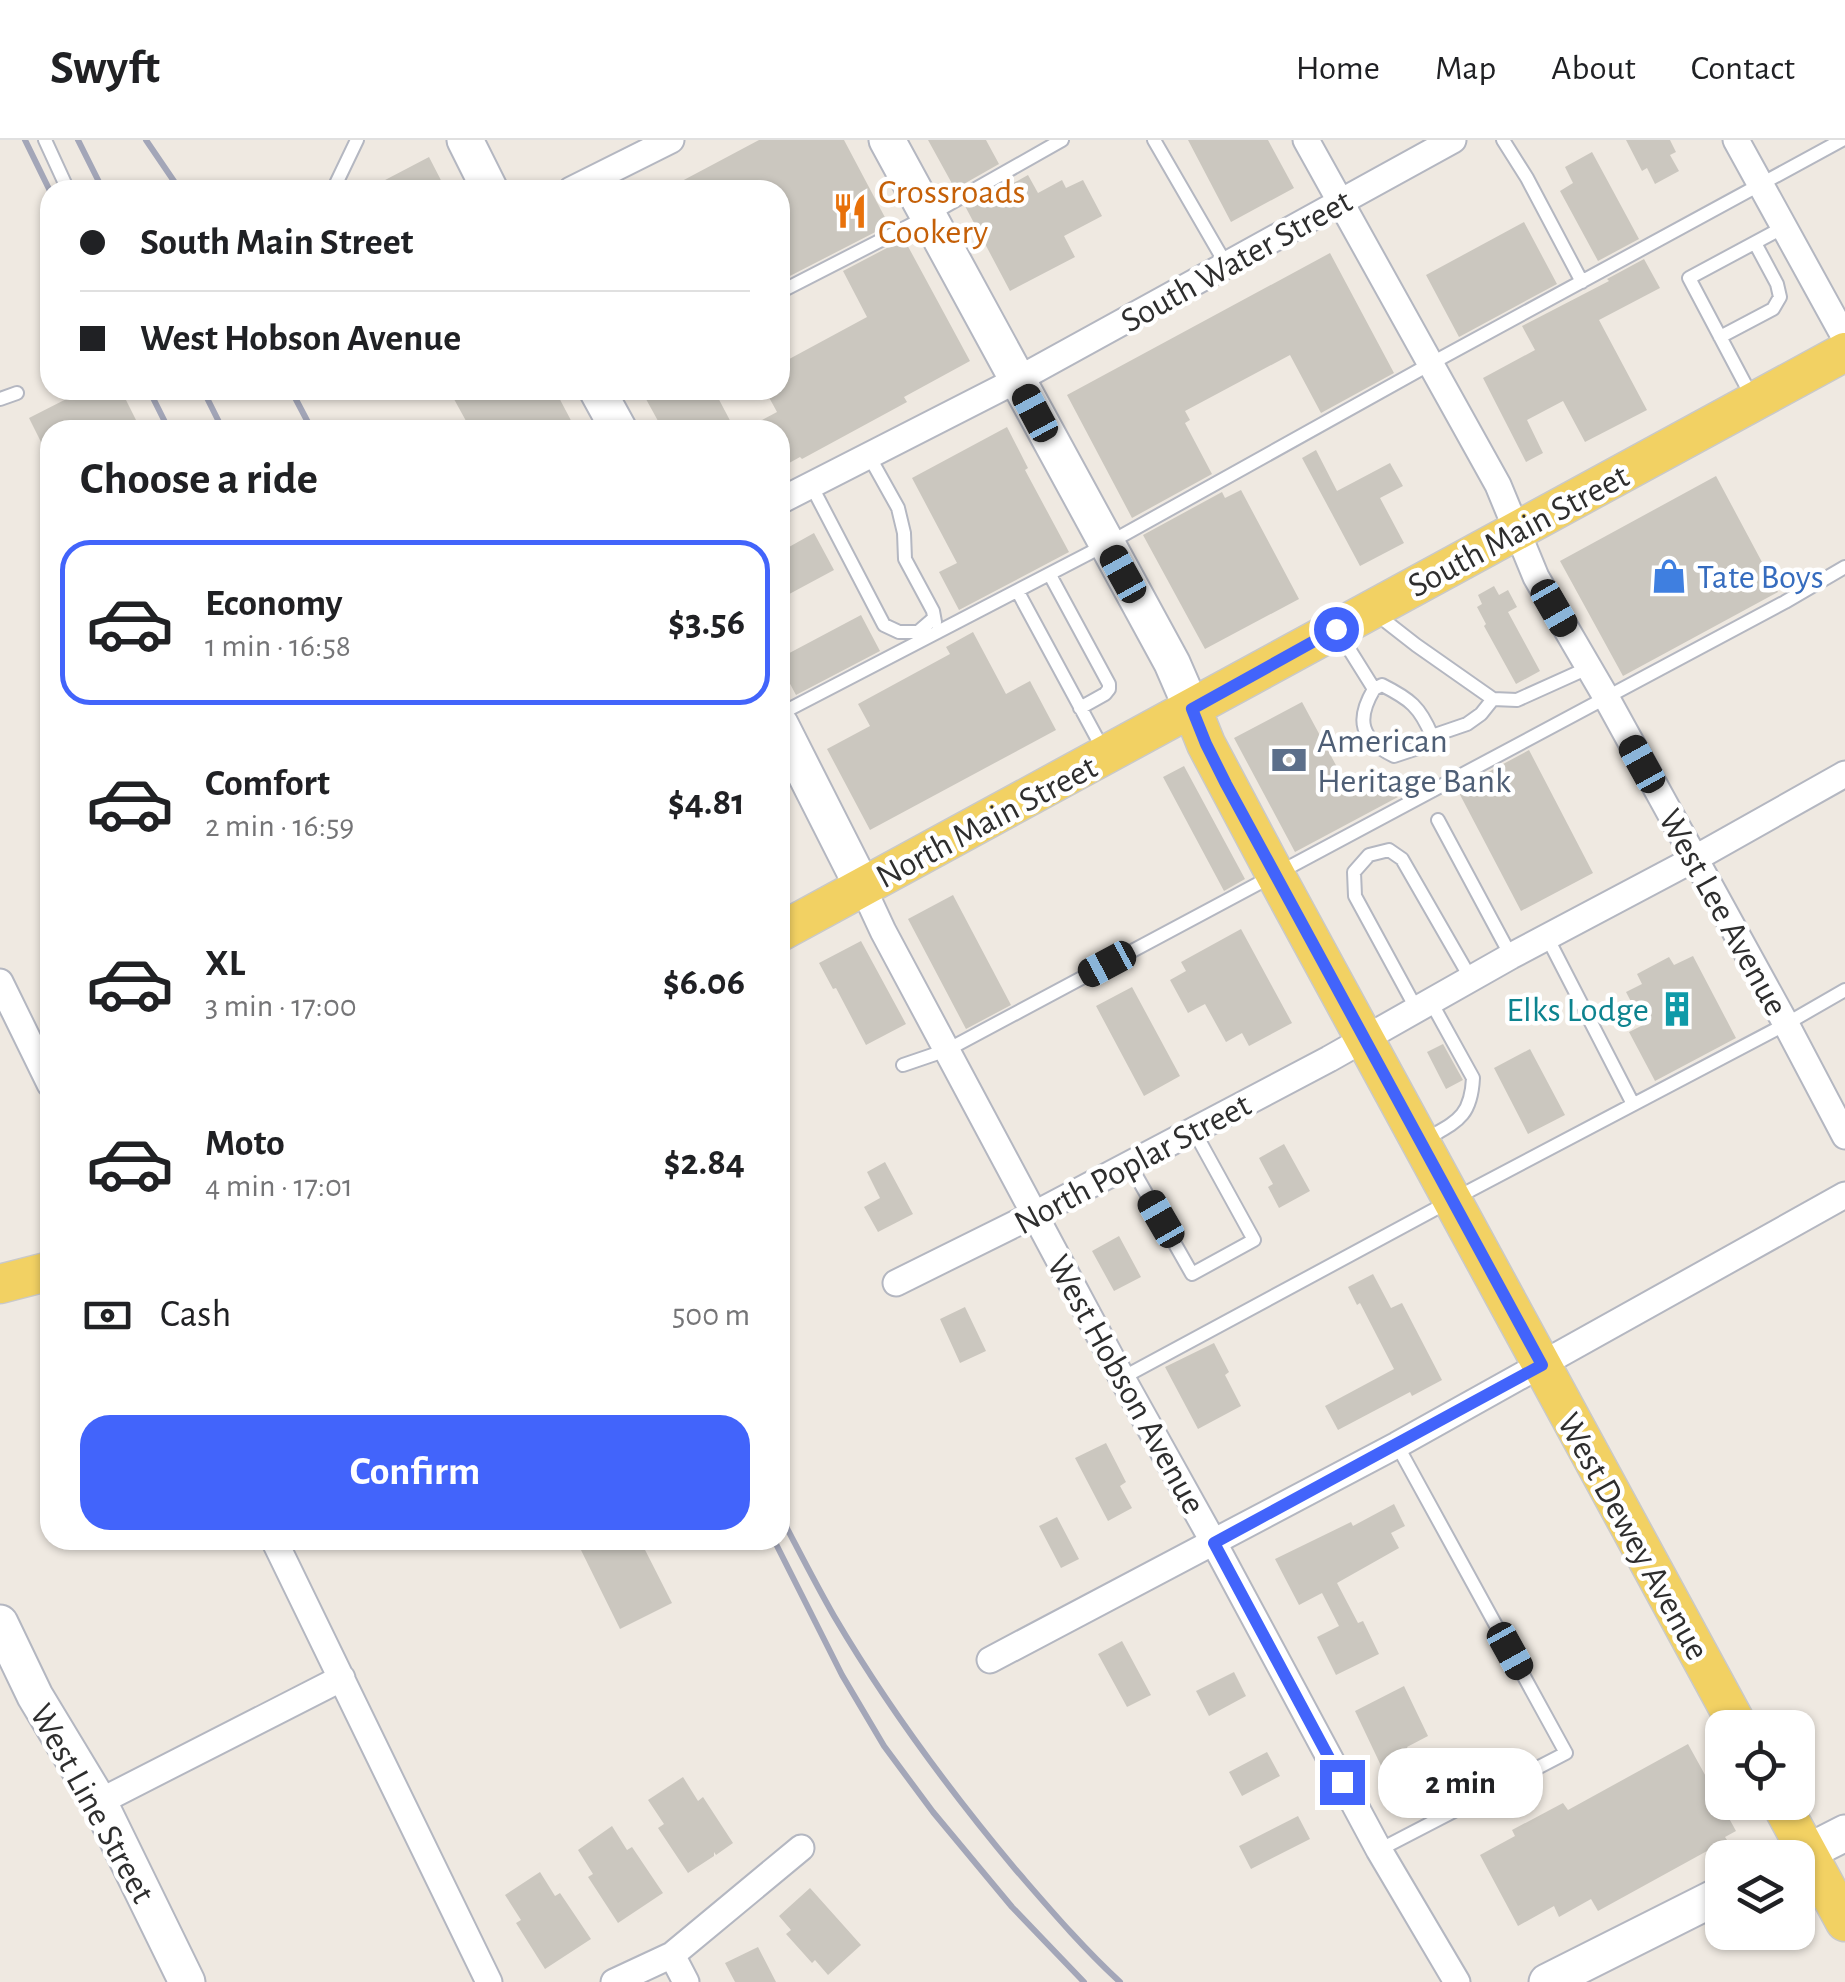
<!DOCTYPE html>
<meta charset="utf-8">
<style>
body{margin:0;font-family:"Alegreya Sans",sans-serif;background:#f2f2f2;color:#202124;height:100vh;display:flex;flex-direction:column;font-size:38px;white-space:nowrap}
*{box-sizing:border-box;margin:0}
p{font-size:32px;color:#757577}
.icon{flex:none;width:55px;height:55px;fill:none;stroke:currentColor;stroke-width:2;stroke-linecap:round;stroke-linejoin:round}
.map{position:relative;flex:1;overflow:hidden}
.side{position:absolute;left:40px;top:280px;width:750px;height:1130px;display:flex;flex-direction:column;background:#fff;border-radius:30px;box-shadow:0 2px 8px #0004}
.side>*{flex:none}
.hud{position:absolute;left:40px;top:40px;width:750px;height:220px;border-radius:30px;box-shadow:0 2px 8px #0004;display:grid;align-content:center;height:220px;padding:0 40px;background:#fff}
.controls{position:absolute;left:1705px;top:1570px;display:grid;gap:20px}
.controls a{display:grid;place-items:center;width:110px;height:110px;border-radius:20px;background:#fff;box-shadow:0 2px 8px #0004;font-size:50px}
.end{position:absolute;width:45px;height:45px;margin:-22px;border:12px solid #4264fb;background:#fff;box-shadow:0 0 0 5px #fff}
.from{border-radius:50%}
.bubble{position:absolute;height:70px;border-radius:30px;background:#fff;box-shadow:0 2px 8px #0004;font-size:32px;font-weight:700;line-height:70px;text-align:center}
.car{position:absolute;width:30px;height:60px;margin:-30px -15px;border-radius:12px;box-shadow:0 0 8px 2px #0007;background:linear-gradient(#222 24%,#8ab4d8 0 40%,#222 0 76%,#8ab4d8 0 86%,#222 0)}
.hud b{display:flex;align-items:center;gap:35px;height:95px;font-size:38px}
.hud b+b{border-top:2px solid #e0e0e0}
.hud i{width:25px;height:25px;background:#202124}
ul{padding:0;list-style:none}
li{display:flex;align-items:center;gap:30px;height:165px;margin:0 20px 15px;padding:0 20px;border:5px solid transparent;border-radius:30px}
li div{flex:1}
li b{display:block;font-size:38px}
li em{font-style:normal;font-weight:700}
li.active{border-color:#4264fb}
li>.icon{width:90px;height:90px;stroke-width:1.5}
h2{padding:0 40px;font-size:45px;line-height:120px}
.pay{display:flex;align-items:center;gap:25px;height:110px;padding:0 40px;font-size:38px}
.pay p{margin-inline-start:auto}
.cta{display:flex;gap:20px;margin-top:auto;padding:20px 40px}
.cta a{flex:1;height:115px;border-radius:30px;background:#4264fb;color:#fff;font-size:40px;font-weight:700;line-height:115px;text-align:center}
header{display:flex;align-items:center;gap:60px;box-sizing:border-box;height:140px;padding:0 50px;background:#fff;border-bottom:2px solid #e0e0e0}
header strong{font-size:48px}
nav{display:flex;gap:55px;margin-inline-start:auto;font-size:35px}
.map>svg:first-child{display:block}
.building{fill:#cbc7bf}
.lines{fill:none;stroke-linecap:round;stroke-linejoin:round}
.lane-casing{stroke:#b4b7c1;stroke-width:16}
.street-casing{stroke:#b4b7c1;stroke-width:29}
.secondary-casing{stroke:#b4b7c1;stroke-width:39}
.primary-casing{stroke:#c9c9c9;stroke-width:41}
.lane{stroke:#fff;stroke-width:12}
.street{stroke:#fff;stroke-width:25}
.secondary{stroke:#fff;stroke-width:35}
.primary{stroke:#f2d163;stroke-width:38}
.rail{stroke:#a3a6b8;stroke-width:6}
.route{stroke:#4264fb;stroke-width:12}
.labels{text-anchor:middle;stroke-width:9;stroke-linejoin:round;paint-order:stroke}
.food-label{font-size:35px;fill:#c56008;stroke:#fff;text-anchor:start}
.street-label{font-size:35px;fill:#2e2e2e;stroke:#fff}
.shop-label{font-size:35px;fill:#366cbe;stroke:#fff;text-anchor:start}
.service-label{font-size:35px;fill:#4e5e75;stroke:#fff;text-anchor:start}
.culture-label{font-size:35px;fill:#0d838f;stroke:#fff;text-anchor:end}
</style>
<header>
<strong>Swyft</strong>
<nav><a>Home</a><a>Map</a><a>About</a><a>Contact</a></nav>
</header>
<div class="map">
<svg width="1845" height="1842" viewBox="0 0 1845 1842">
<rect width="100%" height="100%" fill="#efe9e1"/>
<path class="building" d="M759,0H844L889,85L786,138L780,126V50H665Z
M928,0H986L999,24L955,49Z
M1188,0H1268L1294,48L1231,82Z
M1626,0H1670L1676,12L1670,15L1679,31L1655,44L1647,28L1642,31Z
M1592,12L1639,99L1598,121L1560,51L1573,43L1565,27Z
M429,17L446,50H366Z
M1028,35L1038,53L1062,40L1066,48L1083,40L1102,76L1064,96L1075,117L1010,151L965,66L1009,42L1010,45Z
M1524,82L1557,144L1459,197L1426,135Z
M904,99L970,221L904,257L907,262L802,319L800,317L780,328V290H743L777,272L765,250H780V224L867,177L843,131Z
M1330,113L1394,233L1321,273L1290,215L1185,271L1190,280L1185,283L1212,334L1132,378L1067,255Z
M1644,119L1660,148L1599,180L1647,270L1585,302L1563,261L1527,280L1543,313L1526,322L1483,238L1535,210L1522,186L1609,141L1607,139Z
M84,250H121L141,290H50V320L29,278Z
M449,250H555L576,290H471Z
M641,250H714L735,290H663Z
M1007,287L1028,328L1025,330L1069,412L959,470L939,432L957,423L912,338Z
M1316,310L1337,351L1390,323L1403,346L1380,358L1404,403L1360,426L1302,318Z
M1716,336L1778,452L1623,536L1560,421Z
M1241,350L1299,459L1205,509L1143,395L1222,352L1225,358Z
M814,393L834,430L780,459V412Z
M1494,446L1499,455L1508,450L1517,467L1508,472L1540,531L1516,544L1484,486L1486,484L1477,467L1482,464L1478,455Z
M861,475L880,511L796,555L780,525V518Z
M973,492L1006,554L1030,541L1056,590L870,690L827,609L870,586L858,564L950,514L946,507Z
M1302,562L1345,642L1398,657L1295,712L1234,598Z
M1529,610L1593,733L1521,771L1457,649Z
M1184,626L1245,739L1224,751L1163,637Z
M953,755L1011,865L966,889L908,779Z
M1241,789L1292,883L1249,906L1242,893L1226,902L1205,864L1188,873L1170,840L1186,831L1181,822Z
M861,801L906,884L866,905L836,848L833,849L819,823Z
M1693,816L1736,898L1655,941L1629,892L1643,885L1626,852L1642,844L1637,834L1669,817L1674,825Z
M1132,847L1180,936L1144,956L1096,866Z
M1443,904L1463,940L1446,949L1427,912Z
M1530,909L1565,975L1528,994L1494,928Z
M1284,1004L1310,1051L1279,1068L1268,1047L1273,1044L1259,1018Z
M885,1022L913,1074L878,1092L864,1067L880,1058L867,1032Z
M1119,1096L1141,1137L1114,1151L1092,1111Z
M1373,1134L1391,1168L1402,1163L1442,1240L1412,1256L1410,1252L1338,1290L1325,1266L1394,1229L1360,1163L1357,1165L1348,1147Z
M965,1167L986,1211L960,1223L940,1179Z
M1214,1203L1229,1232L1225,1235L1241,1266L1198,1289L1165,1227Z
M1106,1303L1126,1342L1120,1346L1132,1368L1108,1381L1075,1318Z
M1394,1364L1405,1386L1391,1393L1399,1408L1337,1443L1358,1483L1363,1481L1379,1514L1336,1535L1317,1497L1339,1486L1322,1453L1299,1465L1275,1419L1351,1382L1353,1386Z
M1057,1377L1079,1419L1061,1428L1039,1386Z
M576,1400H640L672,1463L620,1489Z
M1122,1501L1151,1555L1127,1567L1098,1514Z
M1234,1532L1246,1556L1209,1576L1196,1551Z
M1404,1546L1428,1596L1407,1607L1412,1618L1384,1632L1355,1571Z
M1688,1604L1736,1691L1725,1697L1727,1700L1598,1771L1591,1759L1559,1777L1554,1766L1518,1786L1480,1715L1515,1696L1512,1690L1563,1663L1568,1670Z
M1267,1612L1280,1636L1242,1656L1229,1632Z
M683,1637L698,1661L703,1657L733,1703L716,1715L714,1712V1716L688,1733L658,1688L664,1684L648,1660Z
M1298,1676L1310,1699L1251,1729L1239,1706Z
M612,1686L627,1710L632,1707L663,1753L618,1783L588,1737L593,1734L578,1710Z
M540,1732L555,1756L560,1753L591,1799L545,1829L516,1783L521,1780L505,1755Z
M810,1748L861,1805L828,1835L815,1820L812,1823L786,1794L791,1790L779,1776Z
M758,1807L776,1842H735L725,1823Z"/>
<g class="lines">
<defs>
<path id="lane" d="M45,0L68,50
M1154,0L1227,126
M1503,0L1527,38L1582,142
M333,50L357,0
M780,152L928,76L1062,0
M1720,197L1773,169L1780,157L1777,144L1755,103
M0,259L17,253
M1753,259L1689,138L1784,87
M869,316L898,368L904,393L905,419L933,471L935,482
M811,345L884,485L899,492H918L933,479
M1050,435L1109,544V549L1105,554L1080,568
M1018,452L1105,613
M1375,473L1416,505L1493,559L1517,560L1588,528
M1339,493L1374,549C1355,581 1361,599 1394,616L1418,608L1432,596L1467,584L1481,574L1493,559
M1374,549L1382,545C1410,559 1420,567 1432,596
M780,574L1107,404L1432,223L1842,0
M1438,680L1511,816
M1547,797L1633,964
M1417,870L1355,756L1354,732L1369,715L1389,710L1402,719L1471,839
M903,925L947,910L1785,462L1845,427
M1423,1001C1455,982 1471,979 1473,938L1431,862
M1130,1025L1192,1134L1254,1100L1194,991
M1122,1238L1452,1060L1786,884L1845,850
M1379,1710L1566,1613L1397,1305"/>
<path id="street" d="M1306,0L1498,345L1536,437L1606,557L1786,884L1845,996
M1736,0L1845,198
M571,50L671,0
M780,361L1017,240L1453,0
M863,748L883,791L1122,1238L1214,1403L1379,1710L1457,1842
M0,842L50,944
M896,1143L1035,1074L1329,919L1511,816L1694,719L1845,634
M274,1400L489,1842
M990,1520L1397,1305L1845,1055
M99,1662L342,1538
M672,1815L686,1842
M614,1842L672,1815L801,1708"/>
<path id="secondary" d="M465,0L490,50
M887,0L1172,523L1192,569
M597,250L619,290
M780,584L863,748
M0,1483L35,1556L99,1662L187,1842
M1796,1718L1845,1693
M1547,1842L1722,1754"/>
<path id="primary" d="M1192,569L1206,604L1276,736L1739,1588
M780,792L1845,212
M0,1144L50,1131
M1780,1662L1845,1782"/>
</defs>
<use href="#lane" class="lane-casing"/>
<use href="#street" class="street-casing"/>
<use href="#secondary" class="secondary-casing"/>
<use href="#primary" class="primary-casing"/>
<use href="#lane" class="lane"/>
<use href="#street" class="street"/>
<use href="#secondary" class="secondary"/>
<use href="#primary" class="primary"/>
<path class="rail" d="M25,0L50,51
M78,0L103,50
M146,0L180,50
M149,250L169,290
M203,250L223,290
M291,250L312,290
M780,1375C798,1409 815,1443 834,1476C887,1566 949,1650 1016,1730C1049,1768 1082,1807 1120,1842
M774,1400L842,1535L884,1606L933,1672L1012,1767L1084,1842"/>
</g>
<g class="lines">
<path class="route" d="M1336,489L1192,569L1206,604L1226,644L1542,1225L1214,1403L1342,1642"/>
</g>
<defs>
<symbol id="restaurant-bare" viewBox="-9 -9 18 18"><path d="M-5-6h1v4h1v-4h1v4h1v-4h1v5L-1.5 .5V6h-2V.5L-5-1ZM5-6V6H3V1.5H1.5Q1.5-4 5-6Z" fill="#e8710a" stroke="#fff" stroke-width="2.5" paint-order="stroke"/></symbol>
<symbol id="shop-bare" viewBox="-9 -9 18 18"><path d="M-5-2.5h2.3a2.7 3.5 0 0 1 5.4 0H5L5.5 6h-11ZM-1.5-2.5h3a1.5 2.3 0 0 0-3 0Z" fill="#3f7fe0" stroke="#fff" stroke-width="2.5" paint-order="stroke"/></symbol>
<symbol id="bank-bare" viewBox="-9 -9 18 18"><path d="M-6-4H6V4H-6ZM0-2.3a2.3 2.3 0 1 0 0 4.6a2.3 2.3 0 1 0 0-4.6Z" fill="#5c6f8a" stroke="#fff" stroke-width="2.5" paint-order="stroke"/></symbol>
<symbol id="building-bare" viewBox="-9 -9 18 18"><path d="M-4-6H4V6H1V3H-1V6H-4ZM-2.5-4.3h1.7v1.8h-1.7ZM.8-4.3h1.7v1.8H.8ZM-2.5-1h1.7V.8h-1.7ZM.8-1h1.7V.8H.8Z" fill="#0f9aa8" stroke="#fff" stroke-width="2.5" paint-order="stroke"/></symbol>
</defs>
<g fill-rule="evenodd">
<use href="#restaurant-bare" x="825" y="46" width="50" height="50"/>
<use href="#shop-bare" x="1644" y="411" width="50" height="50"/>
<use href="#bank-bare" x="1264" y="595" width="50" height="50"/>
<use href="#building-bare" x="1652" y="844" width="50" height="50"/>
</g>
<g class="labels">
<g class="food-label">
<text x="878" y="63">Crossroads<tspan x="878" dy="40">Cookery</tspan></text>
</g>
<g class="street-label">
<text transform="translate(1236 120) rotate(-29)" y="12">South Water Street</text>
<text transform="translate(1518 390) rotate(-28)" y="12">South Main Street</text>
<text transform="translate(986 681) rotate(-28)" y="12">North Main Street</text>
<text transform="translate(1724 772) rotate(61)" y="12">West Lee Avenue</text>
<text transform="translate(1132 1023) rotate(-28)" y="12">North Poplar Street</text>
<text transform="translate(1127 1244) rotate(61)" y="12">West Hobson Avenue</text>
<text transform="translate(1634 1396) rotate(61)" y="12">West Dewey Avenue</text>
<text transform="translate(93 1663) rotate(61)" y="12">West Line Street</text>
</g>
<g class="shop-label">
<text x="1697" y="448">Tate Boys</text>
</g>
<g class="service-label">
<text x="1317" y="612">American<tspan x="1317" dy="40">Heritage Bank</tspan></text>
</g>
<g class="culture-label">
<text x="1649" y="881">Elks Lodge</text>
</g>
</g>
</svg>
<div class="controls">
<a><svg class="icon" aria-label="locate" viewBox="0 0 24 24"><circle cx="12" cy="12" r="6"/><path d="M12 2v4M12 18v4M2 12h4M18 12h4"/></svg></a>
<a><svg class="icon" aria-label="layers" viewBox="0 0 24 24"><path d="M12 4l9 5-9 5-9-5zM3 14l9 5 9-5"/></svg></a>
</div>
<i class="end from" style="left:1336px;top:489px"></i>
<i class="end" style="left:1342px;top:1642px"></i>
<div class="bubble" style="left:1378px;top:1608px;width:165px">2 min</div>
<i class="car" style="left:1035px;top:273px;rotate:332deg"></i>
<i class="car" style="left:1123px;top:434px;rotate:331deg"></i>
<i class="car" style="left:1554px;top:468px;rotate:150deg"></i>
<i class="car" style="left:1642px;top:624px;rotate:331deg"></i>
<i class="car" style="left:1107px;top:824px;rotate:242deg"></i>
<i class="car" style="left:1161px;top:1079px;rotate:330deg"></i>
<i class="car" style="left:1510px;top:1511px;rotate:151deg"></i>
<div class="hud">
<b><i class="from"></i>South Main Street</b>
<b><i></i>West Hobson Avenue</b>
</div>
<section class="side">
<h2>Choose a ride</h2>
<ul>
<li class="active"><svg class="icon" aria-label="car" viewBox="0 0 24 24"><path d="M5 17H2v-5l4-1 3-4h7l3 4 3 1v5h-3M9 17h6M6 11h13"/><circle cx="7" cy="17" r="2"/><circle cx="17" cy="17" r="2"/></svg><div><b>Economy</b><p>1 min · 16:58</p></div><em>$3.56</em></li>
<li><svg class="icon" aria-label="car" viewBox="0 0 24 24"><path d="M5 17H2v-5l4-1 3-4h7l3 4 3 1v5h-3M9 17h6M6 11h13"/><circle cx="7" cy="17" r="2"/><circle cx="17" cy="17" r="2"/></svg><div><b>Comfort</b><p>2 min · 16:59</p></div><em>$4.81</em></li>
<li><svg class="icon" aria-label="car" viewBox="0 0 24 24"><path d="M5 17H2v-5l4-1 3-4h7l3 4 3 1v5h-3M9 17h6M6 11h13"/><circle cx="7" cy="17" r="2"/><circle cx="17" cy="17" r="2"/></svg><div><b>XL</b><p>3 min · 17:00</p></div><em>$6.06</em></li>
<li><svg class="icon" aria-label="car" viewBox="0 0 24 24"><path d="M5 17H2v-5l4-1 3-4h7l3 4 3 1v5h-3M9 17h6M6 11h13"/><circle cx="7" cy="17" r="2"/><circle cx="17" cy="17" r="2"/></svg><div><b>Moto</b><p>4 min · 17:01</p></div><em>$2.84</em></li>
</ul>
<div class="pay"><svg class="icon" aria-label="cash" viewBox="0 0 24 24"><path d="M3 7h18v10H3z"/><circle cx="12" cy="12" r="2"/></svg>Cash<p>500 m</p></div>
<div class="cta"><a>Confirm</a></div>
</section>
</div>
